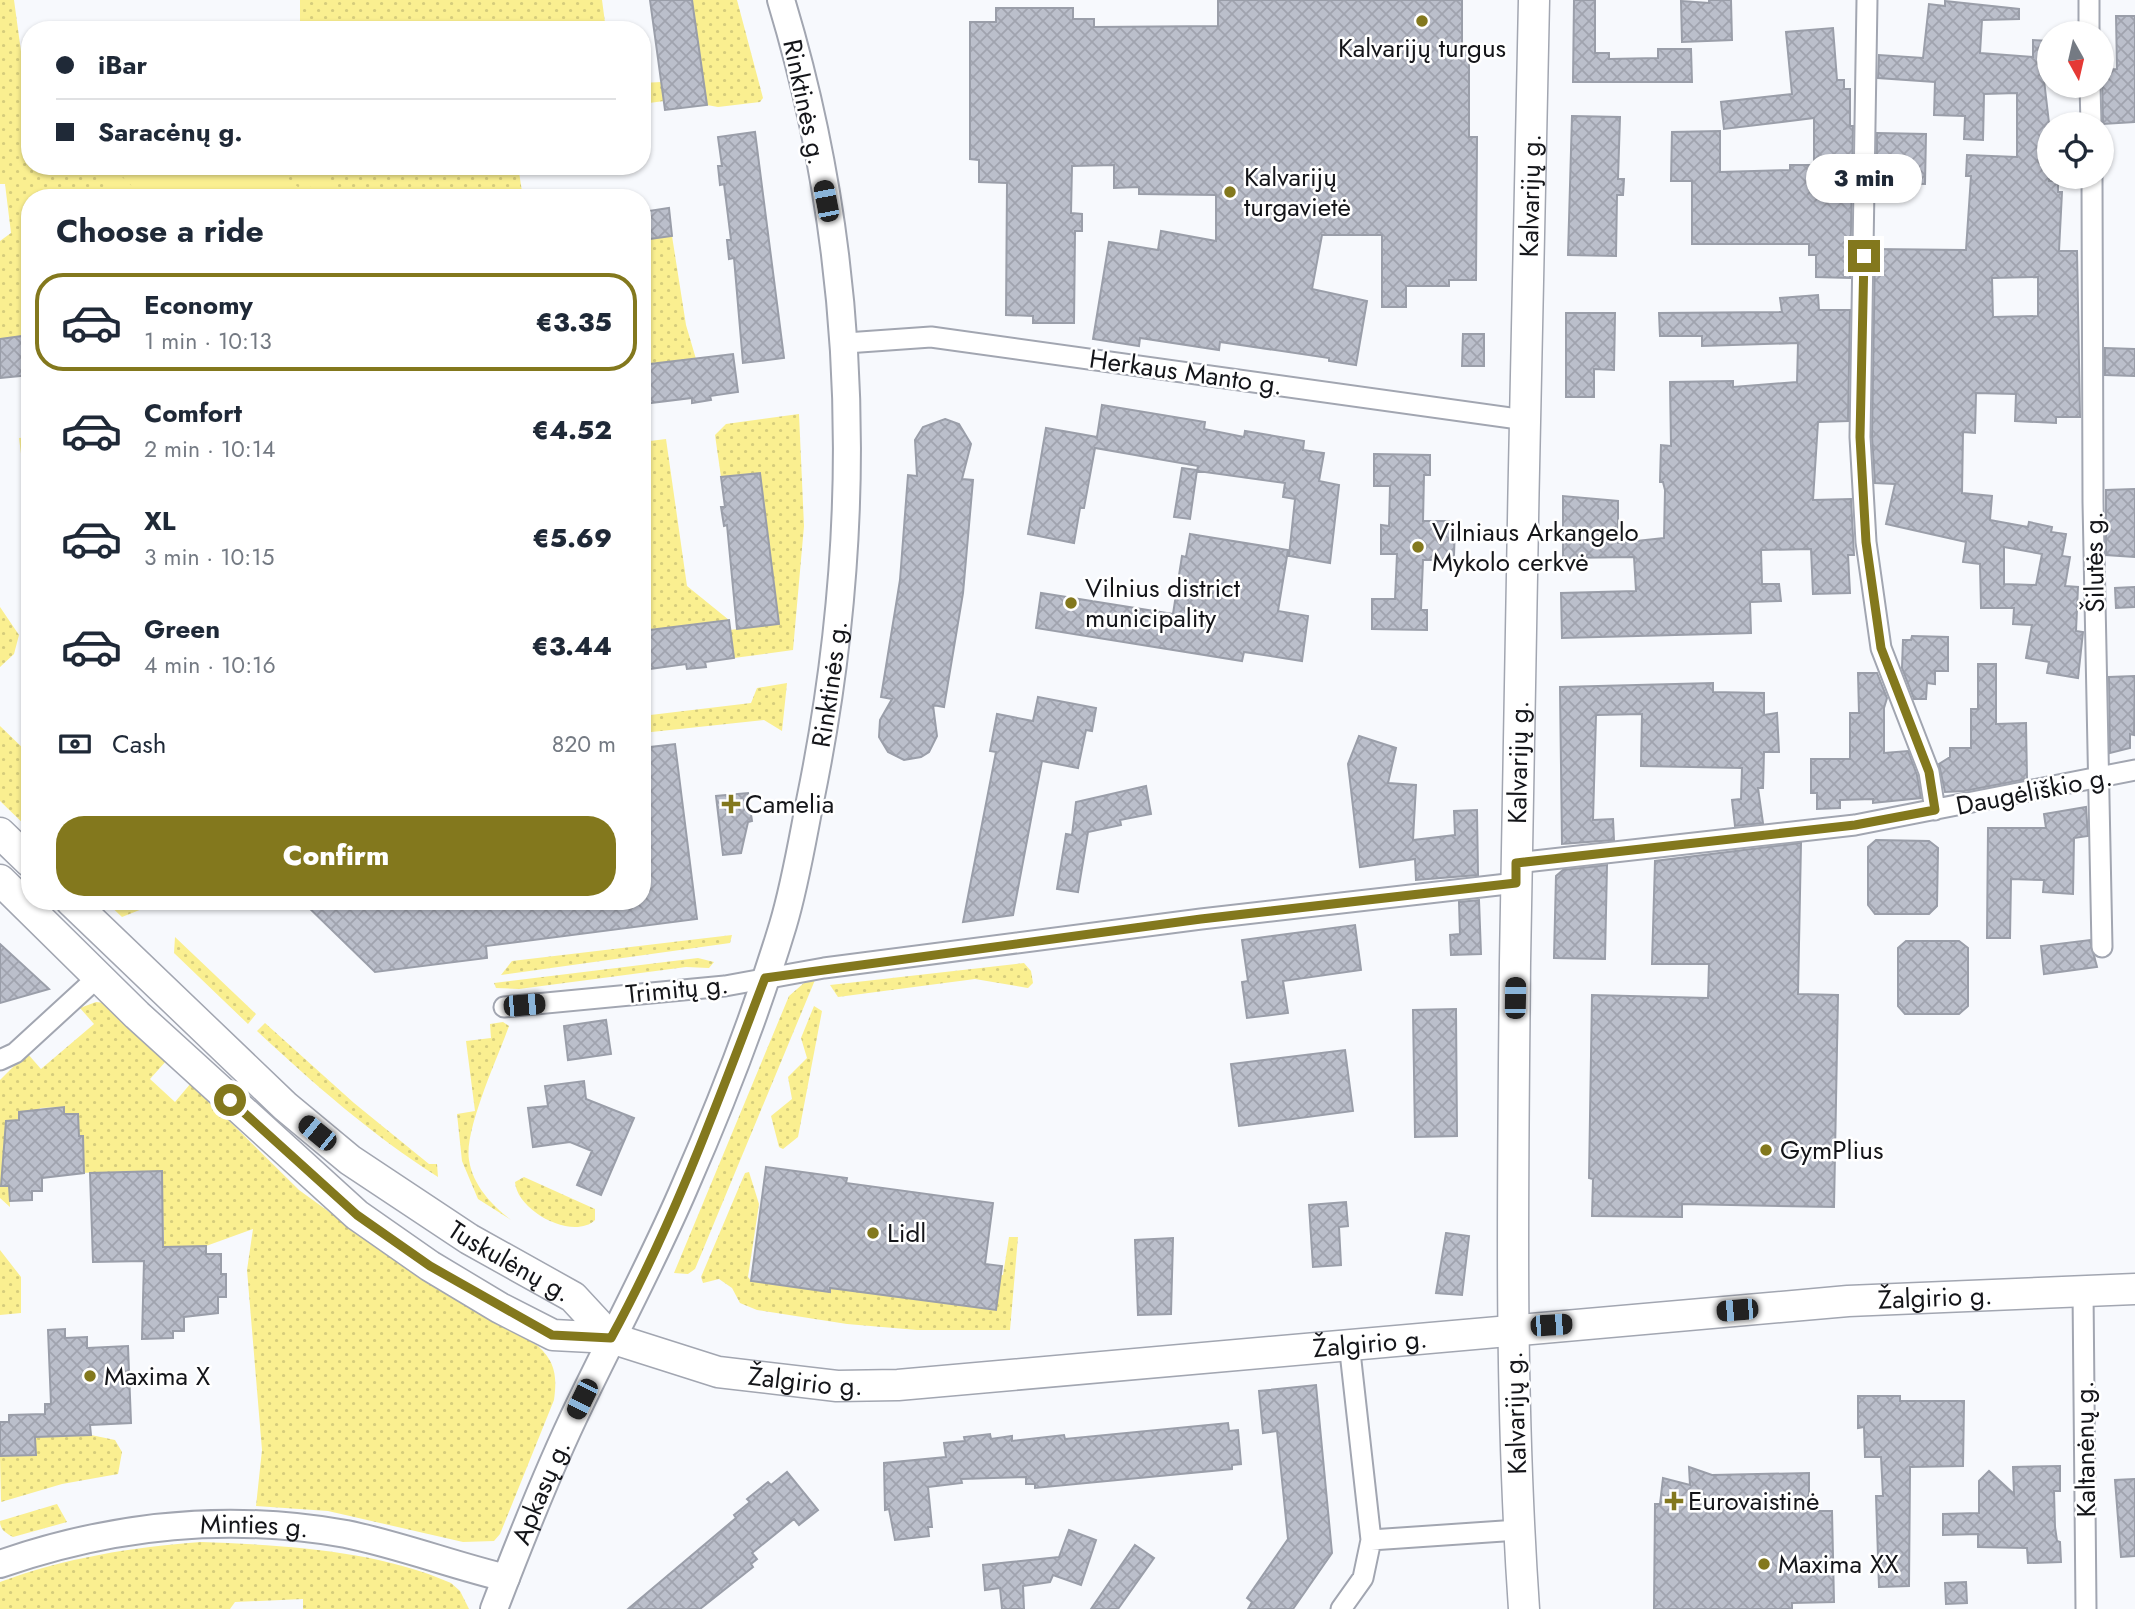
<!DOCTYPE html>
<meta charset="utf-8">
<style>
body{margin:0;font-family:Jost,sans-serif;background:#f6f6f7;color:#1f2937;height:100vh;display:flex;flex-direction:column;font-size:26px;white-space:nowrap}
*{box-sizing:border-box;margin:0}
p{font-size:23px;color:#747a83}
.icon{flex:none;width:38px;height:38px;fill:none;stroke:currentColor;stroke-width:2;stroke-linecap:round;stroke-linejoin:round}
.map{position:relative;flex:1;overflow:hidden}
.sheet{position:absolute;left:21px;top:189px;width:630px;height:721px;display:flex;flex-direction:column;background:#fff;border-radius:28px;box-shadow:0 2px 5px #0004}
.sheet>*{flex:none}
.top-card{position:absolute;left:21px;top:21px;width:630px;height:154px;border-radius:28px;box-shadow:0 2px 5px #0004;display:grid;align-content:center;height:154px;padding:0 35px;background:#fff}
.needle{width:46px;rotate:172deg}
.tools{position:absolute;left:2037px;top:21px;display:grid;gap:14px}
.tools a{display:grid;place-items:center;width:77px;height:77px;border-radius:50%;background:#fff;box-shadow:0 2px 5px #0004;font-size:35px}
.end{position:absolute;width:32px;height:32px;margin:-16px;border:9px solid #83781d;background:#fff;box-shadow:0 0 0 4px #fff}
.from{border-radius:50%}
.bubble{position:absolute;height:49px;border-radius:24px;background:#fff;box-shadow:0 2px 5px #0004;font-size:23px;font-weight:800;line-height:49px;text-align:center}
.car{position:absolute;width:21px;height:42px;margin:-21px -10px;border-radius:9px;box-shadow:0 0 5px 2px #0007;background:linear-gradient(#222 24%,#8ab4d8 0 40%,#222 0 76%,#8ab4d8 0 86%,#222 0)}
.top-card b{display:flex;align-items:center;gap:24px;height:66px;font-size:26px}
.top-card b+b{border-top:2px solid #e0e1e3}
.top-card i{width:18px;height:18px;background:#1f2937}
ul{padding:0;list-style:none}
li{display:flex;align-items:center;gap:21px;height:98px;margin:0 14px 10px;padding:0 21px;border:4px solid transparent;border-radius:28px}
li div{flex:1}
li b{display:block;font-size:26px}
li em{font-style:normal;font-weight:800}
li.active{border-color:#83781d}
li>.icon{width:63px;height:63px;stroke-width:1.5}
h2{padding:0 35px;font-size:32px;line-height:84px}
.pay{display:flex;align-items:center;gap:18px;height:77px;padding:0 35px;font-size:26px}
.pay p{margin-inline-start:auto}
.action{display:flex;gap:14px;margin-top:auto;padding:14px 35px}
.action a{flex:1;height:80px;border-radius:28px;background:#83781d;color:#fff;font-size:28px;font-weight:800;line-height:80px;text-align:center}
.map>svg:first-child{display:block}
.green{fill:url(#green-dots)}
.pitch{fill:#faef90}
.building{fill:url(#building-cross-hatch);stroke:#9a9ea9;stroke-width:2;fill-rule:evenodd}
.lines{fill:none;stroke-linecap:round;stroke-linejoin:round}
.street-casing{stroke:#a2a6b1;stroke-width:23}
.secondary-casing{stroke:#a2a6b1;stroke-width:30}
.primary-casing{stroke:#a2a6b1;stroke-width:33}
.street{stroke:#fff;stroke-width:19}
.secondary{stroke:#fff;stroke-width:26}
.primary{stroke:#fff;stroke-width:30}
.route{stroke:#83781d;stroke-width:9}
.poi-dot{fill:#83781d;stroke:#fff;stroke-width:2.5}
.labels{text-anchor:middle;stroke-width:5;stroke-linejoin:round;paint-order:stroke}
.poi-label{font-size:26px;fill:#141519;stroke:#fff;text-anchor:start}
.street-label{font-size:26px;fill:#141519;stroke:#fff}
</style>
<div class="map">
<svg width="2135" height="1609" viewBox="0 0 2135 1609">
<defs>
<pattern id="green-dots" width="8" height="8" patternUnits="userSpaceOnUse" patternTransform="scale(1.75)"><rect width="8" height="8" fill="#faef90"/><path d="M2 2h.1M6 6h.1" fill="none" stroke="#d5cc7c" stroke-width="1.8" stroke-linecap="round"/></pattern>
<pattern id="building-cross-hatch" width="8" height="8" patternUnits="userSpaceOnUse" patternTransform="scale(1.75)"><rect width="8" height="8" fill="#bbbfcb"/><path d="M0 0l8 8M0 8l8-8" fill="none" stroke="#a0a3ae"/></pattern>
</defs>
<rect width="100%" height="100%" fill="#f7f9fd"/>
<path class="green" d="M0,0H14L25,81L30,76V166H518L523,198H30V335L0,339V241L11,233L5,184H0Z
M300,0H602L606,30H300Z
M692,0H737L763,98L760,102L718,107L707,105Z
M661,82L664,101L642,104V83Z
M672,236L686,325L696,359L642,365V240Z
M799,414L804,526L793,650L734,658L730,630L779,623L760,473L721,477L715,435L726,424Z
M30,437V525L19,438Z
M666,439L687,586L729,620L642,631V442Z
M0,607L19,635L14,654L0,667Z
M787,683L782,731L764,720L642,733V716L751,703L757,688Z
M0,726L30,755V830L0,801Z
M105,901H148L142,909L122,917Z
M732,935L730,943L501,975L512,961Z
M175,937L256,1014L248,1024L174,953Z
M698,958L714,962L709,968L686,967L519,989L496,988L494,983Z
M1024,963L1031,971L1033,983L1028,988L975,979L838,997L830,985Z
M815,980L695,1269L688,1274L674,1273L789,996L804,983Z
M96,1002L106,1003L167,1060L150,1079L175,1102L191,1083L299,1190L412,1272L538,1346C556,1362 557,1378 554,1400L500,1534L494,1541L463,1542L328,1511L256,1506L262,1450L247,1270L253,1229L206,1246L183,1247L164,1252L162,1171L76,1173L84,1157L83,1136H79L78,1114H64V1107L40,1108L39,1111L19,1120L6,1121L1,1186H9L10,1207L0,1198V1080L27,1053L41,1069L94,1024L80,1008Z
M814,1006L822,1011L798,1137L783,1149L779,1147L771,1116L792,1099L788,1077L807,1058L801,1038Z
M503,1022L509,1026C498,1057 464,1130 469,1160C473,1186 492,1205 511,1220L478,1199L462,1161L457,1114L475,1111L466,1041L491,1038L490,1024Z
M265,1023L354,1103L429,1164H437L438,1177C372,1135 314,1084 257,1031Z
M749,1172L759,1204L748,1277L751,1281L829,1292L830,1288L1003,1275L1009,1237H1018L1010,1330H917L847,1324L757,1310L740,1303L732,1288L719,1279L703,1283L701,1277L745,1173Z
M524,1177L595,1209V1220C573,1241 517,1211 515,1182Z
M0,1250L21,1277V1313L0,1315Z
M91,1435L115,1440L122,1452L118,1474L62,1484L1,1502L0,1456L36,1455L35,1437Z
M57,1504L67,1522L13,1537C6,1533 0,1530 0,1521Z
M201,1542C281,1545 377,1550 451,1583L460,1591L469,1609H303V1599L235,1602L230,1609H0V1582C65,1558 132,1547 201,1542Z"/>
<path class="pitch" d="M91,166H110L145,198H119Z
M127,166H273L311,198H150L121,174Z
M285,166H309L349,198H324Z"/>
<path class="building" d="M650,0H692L707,105L665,110Z
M1218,0H1462V45H1469V137H1477L1476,280H1449V286H1406V307H1382V235H1322L1312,289L1367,301L1356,365L1329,361V358L1220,342L1219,350L1140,338L1139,346L1093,339L1109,242L1158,250L1161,231L1216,241V195L1139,194V187L1114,188V165L1072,166L1071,213L1082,214V231H1075L1074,323H1033V316L1006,315L1007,183L979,182V160L970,159V22H996V8H1073V19H1094V27L1218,26Z
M1574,0H1595V53H1609V59L1658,58V49H1691L1692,82H1573Z
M1709,0H1731L1732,40L1682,42L1681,1L1709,3Z
M1945,1L2019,9V19L1982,20L1980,53L2033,57V40L2049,41V80H2044L2049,123V181H2058V192H2062L2059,251H2077L2080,417H2056V423L2015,421L2016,394L1976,393L1975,433L1963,432L1962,493L1992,496L1990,520L2028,527L2029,522L2052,527L2051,532L2066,534L2062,556L2070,557L2065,586L2078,587L2076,631L2083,632L2078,678L2047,673L2049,662L2026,658L2032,625L2013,624L2014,608H1981L1980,564L1963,562L1966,542L1886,524L1895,484L1875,483L1872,437L1875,249L1966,250L1971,176H1966L1967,155L2017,157V93L1984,94L1983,140L1964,139L1965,116L1934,115L1935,82L1878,78L1879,55L1923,58L1929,4L1945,6ZM2038,277V316L1993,317L1992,278ZM2004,547L2042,554L2036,585L2004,584Z
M2116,16H2135V122L2103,124L2102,70L2117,69Z
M1833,28L1837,80H1844V89H1850V126H1853L1850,278L1816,277V255H1809V244H1692V181H1671L1672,132L1720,131V172L1790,170V165H1814V118L1724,129L1721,102L1792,94L1786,32Z
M1572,116L1620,117L1618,179H1624L1623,195H1617L1616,256L1568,255Z
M755,132L784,358L743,363L734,258L729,259L727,240H731L724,184L720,185L718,166H722L718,137Z
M1877,133L1926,134L1925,184L1891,183V169H1877Z
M669,208L672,236L642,240V212Z
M1818,295L1819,310H1850L1848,421L1818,422L1813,500L1851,499L1854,555H1848L1850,593L1813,594L1811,549L1761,550L1762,584H1779L1781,601L1750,602L1751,633L1562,638L1561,593L1636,591L1634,557L1563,558V496L1618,501V543L1664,538L1665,490L1663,482H1660L1661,445L1671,446L1670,382L1733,381V387L1797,382L1798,343L1702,346V336H1660L1659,313L1782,312L1780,298Z
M1566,313H1615L1614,370L1594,369V397H1566Z
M1463,334H1484V366H1462Z
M30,335V375L0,378V339Z
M2105,348L2135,349V376L2105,375Z
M733,354L738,392L710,396L711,400L692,403V398L642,404V365Z
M1102,405L1205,422L1204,429L1244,437L1245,431L1304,441L1303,450L1324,453L1319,481L1339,485L1330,563L1289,556L1295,499L1283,497L1285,483L1197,471L1198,466L1095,448L1084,508H1080L1074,543L1028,534L1046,428L1097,437Z
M945,419L959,424L971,444L962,479L973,480L963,593L944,707L933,705L937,736L929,752L921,757L904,760L888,752L879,737L880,720L892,699L881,697L900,580L908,475L917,476L915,440L923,427Z
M1374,454L1430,455V475H1424L1423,521H1449L1455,527L1454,555L1448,560H1423L1421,610H1427V630L1372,629V599H1395L1397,554H1381V525L1389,526L1390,486H1374Z
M1182,468L1197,470L1190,519L1174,517Z
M760,473L779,624L737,629L727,525L724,526L721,507H725L721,477Z
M2135,489V557L2106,555V490Z
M1190,534L1288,550L1278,611L1308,616L1302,661L1244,652L1242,661L1036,628L1041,593L1173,614L1182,556L1186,557Z
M2135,587V607L2116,608L2115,588Z
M729,620L734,658L705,662L706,667L687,669L686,664L642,670V631Z
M1912,636L1948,637V671H1935V684L1927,683L1926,699H1914L1902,668L1903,640H1911Z
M1978,664H1996V724L2026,723L2027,779L1964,791L1945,792L1939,764L1950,757V748H1971V709H1978Z
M1858,673H1877L1887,698L1884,708V753L1908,751L1917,775L1921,798L1873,803V799L1840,800V808L1817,809V793H1811V759H1850V713H1859Z
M2135,676L2134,735L2130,734V748L2110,753L2109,677Z
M1713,683V692L1764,693V715L1777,713L1779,752H1764L1763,788H1758L1763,823L1735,826L1732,800L1741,799L1742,768L1641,766L1642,714L1596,715L1593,820L1613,819L1614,840L1562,844L1560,687Z
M1038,697L1096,708L1092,731L1086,730L1078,768L1042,761L1013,915L963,922L996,752L990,751L997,714L1033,721Z
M1359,736L1396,748L1388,783L1416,785L1413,840L1455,835L1454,811L1477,810L1478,875L1416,880L1415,859L1360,867L1348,764Z
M675,744L697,919L486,946L487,958L375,972L302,901H642V748Z
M1146,786L1151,814L1120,820L1121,825L1088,832L1078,892L1057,889L1066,834L1072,835L1076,802Z
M748,793L752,821L748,822L741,853L723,855L716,796Z
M2086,807L2088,836L2074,838L2073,894L2043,892L2044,880L2011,879L2010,938H1987L1988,828H2046L2044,814Z
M1876,840L1929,841L1938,848L1937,906L1929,914H1875L1868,905V847Z
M1801,843L1798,994L1838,995L1834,1207L1682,1204V1217L1592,1216L1593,1179L1589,1178L1592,995L1708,998L1709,964H1652L1655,861Z
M1607,865L1605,959L1554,958L1556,876L1563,870Z
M1479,900L1481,954L1451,955L1450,935L1460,934L1459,902Z
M1355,925L1361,970L1283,981L1288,1013L1247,1018L1242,982L1248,981L1242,940Z
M2090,940L2097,967L2044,974L2041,946Z
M1906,941H1959L1968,948V1006L1959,1014H1905L1898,1006V948Z
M0,944L49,989L0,1003Z
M1456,1009L1457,1136L1415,1137L1413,1010Z
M606,1020L611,1054L568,1060L564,1026Z
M1345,1050L1353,1111L1239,1126L1231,1064Z
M584,1081L586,1099L634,1118L601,1195L577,1185L592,1151L570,1142L533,1147L528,1108L548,1106L545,1086Z
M64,1107V1114H78L79,1136H83L84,1173L42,1178V1191H32V1200L10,1201L9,1186H1L6,1121L19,1120V1112Z
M766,1167L847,1178L846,1183L993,1203L985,1264L1002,1266L996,1310L830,1288V1292L751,1281Z
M162,1171L163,1247L206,1246V1254H221V1274H226V1297H218V1313L184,1317V1331H173V1338L142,1339L144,1261L93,1262L90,1173Z
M1346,1202L1348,1226L1339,1227L1341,1265L1313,1267L1309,1205Z
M1446,1233L1469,1236L1462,1295L1436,1293Z
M1173,1238L1171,1314L1138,1315L1135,1240Z
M65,1329V1338L87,1337V1348L128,1346L131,1423L90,1425L91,1435L35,1437L36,1455L0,1456V1422H9V1415L45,1414V1404H51L48,1330Z
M1316,1385L1332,1553L1293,1609H1248L1252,1602L1247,1598L1288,1539L1277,1431L1263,1433L1259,1391Z
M1858,1396H1900V1401H1964L1963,1466L1910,1467L1909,1586L1879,1587L1876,1496H1883L1881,1457H1865L1864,1427L1858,1428Z
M1228,1423L1229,1431L1238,1430L1241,1464L1232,1465V1469L1035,1488V1484H1026V1477L961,1479L962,1483L928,1487L932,1527H928L929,1536L895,1540L889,1509L885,1510L884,1463L946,1457L944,1443L965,1441L964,1437L990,1434L991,1439L1012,1436V1441L1064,1435L1065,1439Z
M2060,1466V1491H2054L2055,1527L2057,1541L2060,1542L2061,1562L2028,1563L2027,1548L1978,1547V1534L1943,1535V1514L1979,1513V1481L1989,1471L2014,1494L2013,1467Z
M1689,1467L1712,1475L1809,1473V1511H1832L1834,1602L1792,1603V1609H1654L1655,1504H1660L1663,1478L1690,1485Z
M787,1472L818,1510L799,1525L794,1519L752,1553L757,1559L751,1564L753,1567L700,1609H628L736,1518L734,1515L750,1502L747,1499L768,1482L771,1485Z
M2135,1479V1556L2121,1557L2115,1480Z
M1069,1530L1096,1540L1081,1585L1053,1575L1050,1582L1023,1586L1024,1609H1002L1000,1588L985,1590L983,1565L1059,1557Z
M1135,1545L1154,1558L1118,1609H1091Z
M1966,1582L1967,1603L1946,1604L1945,1583Z"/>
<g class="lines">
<defs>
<path id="street" d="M1867,0L1860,437L1866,542L1881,648L1929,772L1935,810
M2089,0V33
M2090,86L2091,124
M2092,177L2093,502L2102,947
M846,343L931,337L1526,420
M1516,863L1855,825L2135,770
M504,1007L725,986L824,968L1201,919L1516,883
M0,1060L15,1053L99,976
M2083,1290L2086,1609
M1371,1540L1518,1530
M1341,1609L1363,1578L1371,1540L1349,1343"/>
<g id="secondary">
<path id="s1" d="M0,1564C112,1525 229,1513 346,1534C400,1545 452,1565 506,1578"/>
<path id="s2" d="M494,1609C520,1541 547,1472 579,1406C614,1333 653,1261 685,1186C721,1104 757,1011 783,925C795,885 802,842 810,801C865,533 861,264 781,0"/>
</g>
<g id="primary">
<path d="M0,833L30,862"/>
<path id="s3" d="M0,880L137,1015L357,1215L430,1266L500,1308L553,1335L611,1338L718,1372L837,1386L898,1385L1848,1301L2135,1289"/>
<path id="s4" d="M71,901L285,1106L350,1160L469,1239L573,1297L611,1338"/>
<path id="s5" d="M1524,1609C1509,1393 1513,1178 1515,962C1519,641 1528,321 1534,0"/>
</g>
</defs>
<use href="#street" class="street-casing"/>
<use href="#secondary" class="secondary-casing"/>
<use href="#primary" class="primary-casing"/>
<use href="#street" class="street"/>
<use href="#secondary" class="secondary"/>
<use href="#primary" class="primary"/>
</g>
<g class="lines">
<path class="route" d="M230,1100L357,1215L430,1266L552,1335L611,1338C674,1223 718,1101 765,978L1201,919L1516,883V863L1855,825L1935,810L1929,772L1881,648L1866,542L1860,437L1864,256"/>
</g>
<g class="poi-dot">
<circle cx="1422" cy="21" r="7"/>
<circle cx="1230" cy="192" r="7"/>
<circle cx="1418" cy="547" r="7"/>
<circle cx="1071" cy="603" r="7"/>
<path d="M727.5 793.5h7v7h7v7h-7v7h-7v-7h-7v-7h7z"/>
<circle cx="1766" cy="1150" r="7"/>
<circle cx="873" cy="1233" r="7"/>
<circle cx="90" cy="1376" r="7"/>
<path d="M1670.5 1490.5h7v7h7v7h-7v7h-7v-7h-7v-7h7z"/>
<circle cx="1764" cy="1564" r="7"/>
</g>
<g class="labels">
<g class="poi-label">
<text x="1422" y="57" text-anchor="middle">Kalvarijų turgus</text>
<text x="1244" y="186">Kalvarijų<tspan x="1244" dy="30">turgavietė</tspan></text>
<text x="1432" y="541">Vilniaus Arkangelo<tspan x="1432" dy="30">Mykolo cerkvė</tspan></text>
<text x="1085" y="597">Vilnius district<tspan x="1085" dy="30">municipality</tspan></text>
<text x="745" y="813">Camelia</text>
<text x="1780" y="1159">GymPlius</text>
<text x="887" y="1242">Lidl</text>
<text x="104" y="1385">Maxima X</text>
<text x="1688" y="1510">Eurovaistinė</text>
<text x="1778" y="1573">Maxima XX</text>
</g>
<g class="street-label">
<text transform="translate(805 102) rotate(78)" y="9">Rinktinės g.</text>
<text dy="9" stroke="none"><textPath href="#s5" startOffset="1414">Kalvarijų g.</textPath></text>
<text transform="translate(1186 372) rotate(8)" y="9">Herkaus Manto g.</text>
<text transform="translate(2094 562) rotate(-91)" y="9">Šilutės g.</text>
<text dy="9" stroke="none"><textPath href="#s2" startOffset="989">Rinktinės g.</textPath></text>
<text dy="9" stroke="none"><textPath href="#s5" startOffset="847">Kalvarijų g.</textPath></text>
<text transform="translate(2034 791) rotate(-11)" y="9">Daugėliškio g.</text>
<text transform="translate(677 989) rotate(-6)" y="9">Trimitų g.</text>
<text dy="9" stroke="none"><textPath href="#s4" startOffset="570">Tuskulėnų g.</textPath></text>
<text dy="9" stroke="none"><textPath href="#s3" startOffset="2112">Žalgirio g.</textPath></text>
<text dy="9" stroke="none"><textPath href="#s3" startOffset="1545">Žalgirio g.</textPath></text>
<text dy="9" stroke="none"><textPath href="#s3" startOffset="978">Žalgirio g.</textPath></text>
<text transform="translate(1515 1413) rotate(-92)" y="9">Kalvarijų g.</text>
<text transform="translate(2085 1449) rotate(-91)" y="9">Kaltanėnų g.</text>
<text dy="9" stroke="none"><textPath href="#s2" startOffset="126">Apkasų g.</textPath></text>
<text dy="9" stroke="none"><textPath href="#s1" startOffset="259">Minties g.</textPath></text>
</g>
</g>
</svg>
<div class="tools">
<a><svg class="needle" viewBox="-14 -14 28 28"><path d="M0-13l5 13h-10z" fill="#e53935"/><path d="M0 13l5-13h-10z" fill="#747a83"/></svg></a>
<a><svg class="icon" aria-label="locate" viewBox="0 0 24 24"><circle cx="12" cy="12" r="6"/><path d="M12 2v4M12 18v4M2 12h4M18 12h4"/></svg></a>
</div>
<i class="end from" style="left:230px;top:1100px"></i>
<i class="end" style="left:1864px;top:256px"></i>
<div class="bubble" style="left:1806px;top:154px;width:116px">3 min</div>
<i class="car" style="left:826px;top:201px;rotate:349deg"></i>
<i class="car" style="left:1515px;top:998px;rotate:1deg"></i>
<i class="car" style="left:524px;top:1005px;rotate:85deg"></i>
<i class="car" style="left:317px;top:1133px;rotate:309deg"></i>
<i class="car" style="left:1737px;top:1310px;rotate:265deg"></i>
<i class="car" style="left:1551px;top:1325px;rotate:86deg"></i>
<i class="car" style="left:582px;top:1399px;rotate:206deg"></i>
<div class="top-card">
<b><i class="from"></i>iBar</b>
<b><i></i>Saracėnų g.</b>
</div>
<section class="sheet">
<h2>Choose a ride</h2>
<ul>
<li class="active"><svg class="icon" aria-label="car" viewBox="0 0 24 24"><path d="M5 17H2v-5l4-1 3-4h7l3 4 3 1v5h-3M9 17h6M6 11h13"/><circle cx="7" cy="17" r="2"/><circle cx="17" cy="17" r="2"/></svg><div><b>Economy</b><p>1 min · 10:13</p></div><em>€3.35</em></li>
<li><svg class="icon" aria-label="car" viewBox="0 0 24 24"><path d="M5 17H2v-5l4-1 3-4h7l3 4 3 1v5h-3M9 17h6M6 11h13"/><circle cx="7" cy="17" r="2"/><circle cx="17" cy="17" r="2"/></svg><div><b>Comfort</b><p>2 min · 10:14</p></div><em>€4.52</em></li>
<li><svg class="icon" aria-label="car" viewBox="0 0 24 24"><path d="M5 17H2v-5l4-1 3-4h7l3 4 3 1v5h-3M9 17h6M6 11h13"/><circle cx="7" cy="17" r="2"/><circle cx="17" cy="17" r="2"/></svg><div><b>XL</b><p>3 min · 10:15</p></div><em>€5.69</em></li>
<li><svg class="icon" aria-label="car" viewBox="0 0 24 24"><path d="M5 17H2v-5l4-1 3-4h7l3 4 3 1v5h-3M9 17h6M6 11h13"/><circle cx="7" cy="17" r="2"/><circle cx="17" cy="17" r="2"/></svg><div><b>Green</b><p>4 min · 10:16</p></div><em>€3.44</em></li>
</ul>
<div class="pay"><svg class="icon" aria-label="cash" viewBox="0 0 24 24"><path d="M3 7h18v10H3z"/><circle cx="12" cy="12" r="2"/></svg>Cash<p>820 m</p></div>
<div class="action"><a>Confirm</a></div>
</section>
</div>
